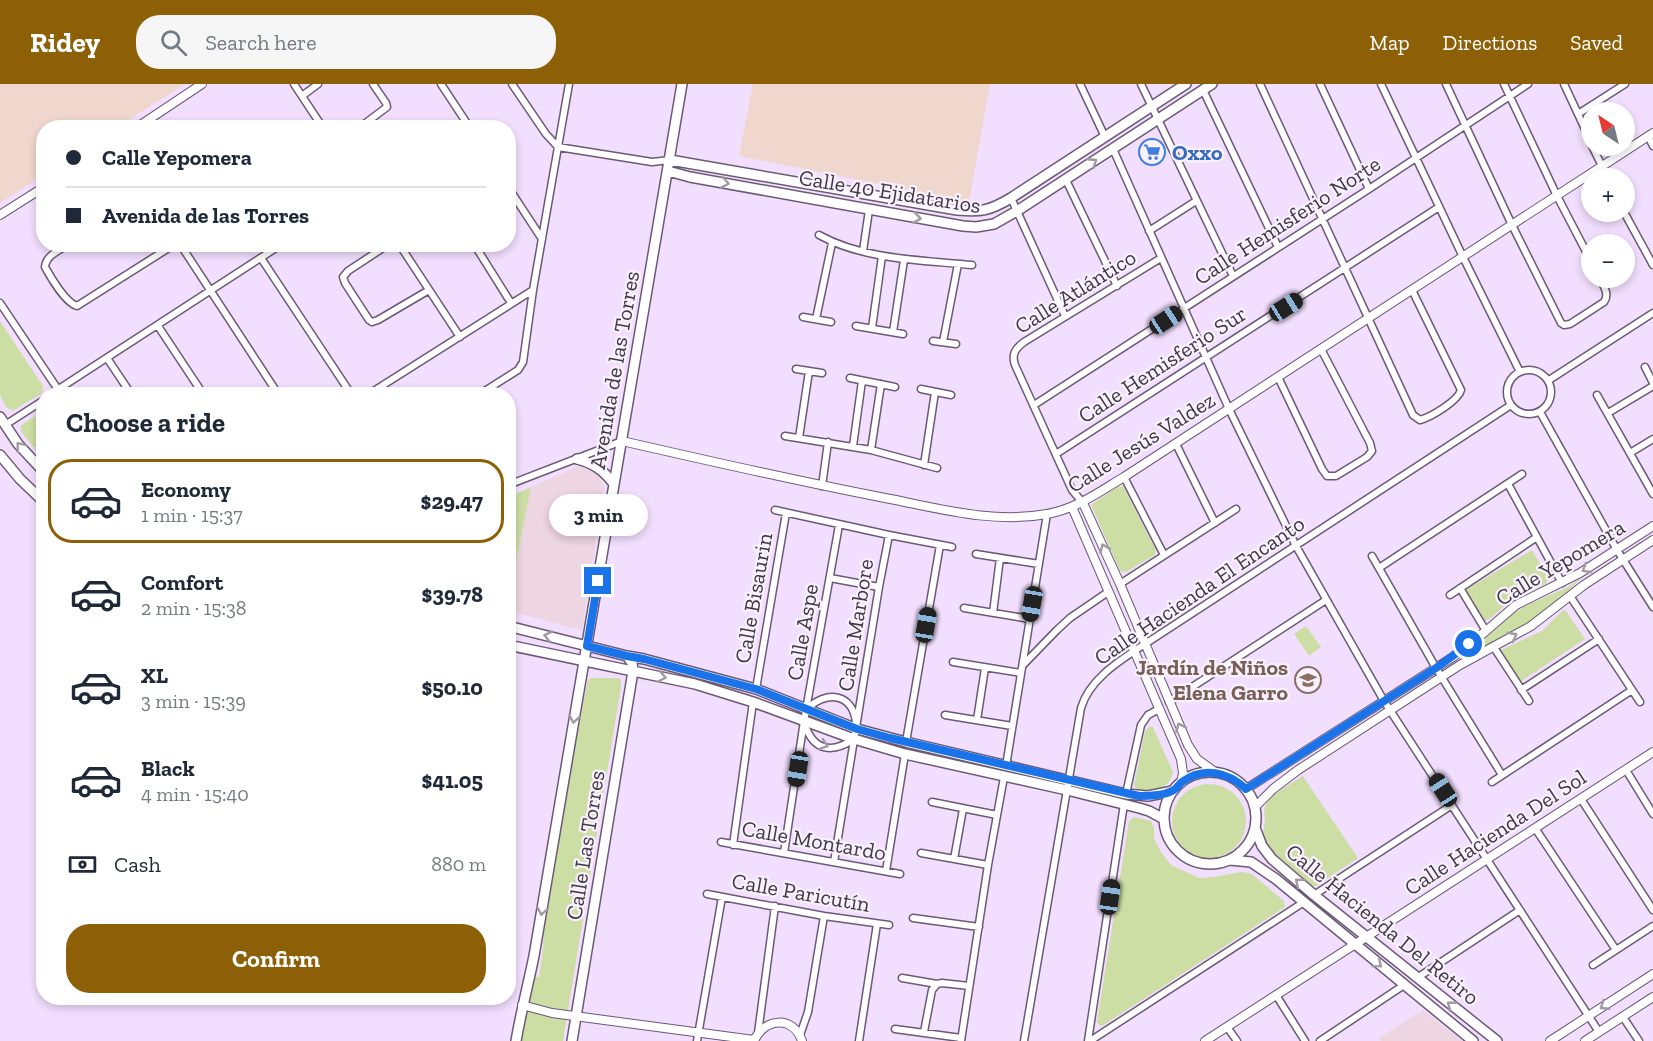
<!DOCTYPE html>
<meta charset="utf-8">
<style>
body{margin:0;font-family:"Zilla Slab",serif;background:#f6f6f7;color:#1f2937;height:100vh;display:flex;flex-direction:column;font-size:22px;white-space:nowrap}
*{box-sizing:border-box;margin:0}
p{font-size:20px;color:#747a83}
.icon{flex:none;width:33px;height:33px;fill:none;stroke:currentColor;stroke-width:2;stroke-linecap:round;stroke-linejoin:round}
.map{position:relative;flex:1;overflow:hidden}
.sheet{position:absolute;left:36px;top:303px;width:480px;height:618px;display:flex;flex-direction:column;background:#fff;border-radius:24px;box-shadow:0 3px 9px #0003}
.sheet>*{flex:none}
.hud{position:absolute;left:36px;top:36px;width:480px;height:132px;border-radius:24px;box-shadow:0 3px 9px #0003;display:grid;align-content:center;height:132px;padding:0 30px;background:#fff}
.needle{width:39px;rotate:325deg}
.fabs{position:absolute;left:1581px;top:18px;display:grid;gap:12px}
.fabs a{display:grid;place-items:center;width:54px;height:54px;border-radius:50%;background:#fff;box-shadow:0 3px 9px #0003;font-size:30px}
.end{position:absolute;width:27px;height:27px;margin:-14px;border:8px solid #1a73e8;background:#fff;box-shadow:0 0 0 3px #fff}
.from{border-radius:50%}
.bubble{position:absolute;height:42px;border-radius:21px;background:#fff;box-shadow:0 3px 9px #0003;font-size:20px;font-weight:800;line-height:42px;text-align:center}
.car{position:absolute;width:18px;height:36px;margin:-18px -9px;border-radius:8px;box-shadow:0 0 4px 2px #0007;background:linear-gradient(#222 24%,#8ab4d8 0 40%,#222 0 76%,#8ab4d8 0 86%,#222 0)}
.hud b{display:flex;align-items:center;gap:21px;height:57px;font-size:22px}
.hud b+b{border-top:2px solid #e0e1e3}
.hud i{width:15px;height:15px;background:#1f2937}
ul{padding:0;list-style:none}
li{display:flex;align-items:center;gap:18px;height:84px;margin:0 12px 9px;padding:0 18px;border:3px solid transparent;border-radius:24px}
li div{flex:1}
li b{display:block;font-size:22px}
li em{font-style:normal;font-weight:800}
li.current{border-color:#8d6007}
li>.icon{width:54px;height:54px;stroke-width:1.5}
h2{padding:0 30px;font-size:27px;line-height:72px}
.pay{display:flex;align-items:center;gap:15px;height:66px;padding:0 30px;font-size:22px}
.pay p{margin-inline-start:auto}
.primary-button{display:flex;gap:12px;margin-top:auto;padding:12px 30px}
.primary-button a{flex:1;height:69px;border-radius:24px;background:#8d6007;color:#fff;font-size:24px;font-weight:800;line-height:69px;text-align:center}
header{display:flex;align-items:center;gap:36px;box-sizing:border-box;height:84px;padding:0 30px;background:#8d6007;color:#fff}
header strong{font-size:28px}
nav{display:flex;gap:33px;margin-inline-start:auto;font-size:21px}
.search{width:420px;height:54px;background:#f6f6f7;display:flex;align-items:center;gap:15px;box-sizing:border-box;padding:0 21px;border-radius:24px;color:#747a83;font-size:22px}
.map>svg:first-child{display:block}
.commercial{fill:#edd5e1}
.industrial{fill:#efd7cd}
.green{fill:#cddea5}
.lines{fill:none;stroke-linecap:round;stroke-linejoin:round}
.minor-casing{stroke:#6b5975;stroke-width:9}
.tertiary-casing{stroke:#6b5975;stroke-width:10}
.secondary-casing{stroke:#6b5975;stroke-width:12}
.minor{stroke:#fff;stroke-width:6}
.tertiary{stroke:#fff;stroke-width:8}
.secondary{stroke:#fff;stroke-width:9}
.oneway{stroke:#9f9ba1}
.route{stroke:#1a73e8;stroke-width:8}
.labels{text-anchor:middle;stroke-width:4.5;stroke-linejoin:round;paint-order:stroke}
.shop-label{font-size:22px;font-weight:bold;fill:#366cbe;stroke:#f9f1fd;text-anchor:start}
.street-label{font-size:22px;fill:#3f3743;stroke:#f9f1fd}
.education-label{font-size:22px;font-weight:bold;fill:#785e54;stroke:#f9f1fd;text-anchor:end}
</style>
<header>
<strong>Ridey</strong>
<div class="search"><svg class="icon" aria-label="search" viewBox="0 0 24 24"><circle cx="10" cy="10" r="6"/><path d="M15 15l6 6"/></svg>Search here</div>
<nav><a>Map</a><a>Directions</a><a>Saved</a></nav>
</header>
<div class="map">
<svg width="1653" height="957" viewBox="0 0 1653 957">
<rect width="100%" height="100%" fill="#f2defe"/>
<path class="commercial" d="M586,379L595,384L604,404L582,546L509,527L508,473L517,474L531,403Z
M1423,926L1462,957H1381L1379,954Z"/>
<path class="industrial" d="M0,0H185L117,43L44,44L43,91L0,119Z
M753,0H990L969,118L739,72Z"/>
<path class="green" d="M0,237L43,302L42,309L13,327L6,323L0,311Z
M43,327V375L21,348V341Z
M1123,402L1156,466L1155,471L1126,488L1120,487L1091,421L1117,403Z
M531,403L517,474L509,473V413Z
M1532,466L1548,494L1546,500C1533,505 1522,510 1510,517C1501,523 1494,535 1483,537L1464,507Z
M1584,492L1552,521L1528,540L1466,572L1514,529L1527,521L1566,504Z
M1563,526L1566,527L1585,555L1520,598L1500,568L1501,566L1542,547Z
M1306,542L1321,563L1309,572L1294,550Z
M591,594H619L621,597V603L563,957H518L532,893H539L543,865L545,825L583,621L588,596Z
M1150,642L1153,643L1173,688C1171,705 1151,708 1137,706L1134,702L1145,647Z
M1303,692L1358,774L1316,802H1311L1276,773L1266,761L1263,748L1265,738L1264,725L1270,713Z
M1172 737a37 37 0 1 1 74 0a37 37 0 1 1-74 0Z
M1134,733L1151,737L1154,744V755L1161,768L1171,781L1199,794L1213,793L1242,788L1252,790L1284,817L1285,823L1102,942L1099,941L1097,938L1129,737Z"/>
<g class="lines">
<defs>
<path id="minor" d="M294,0L323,44
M441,0L470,44
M512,0L546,50L558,63L652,78L670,76
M1080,0L1105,53
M1141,0L1233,192
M1260,0L1413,331L1420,336C1431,333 1458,317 1461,306L1412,206
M1320,0L1369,105
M1381,0L1463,173L1520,288
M1446,0L1512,141L1561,239L1564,241L1570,240L1604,218C1610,210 1603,201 1599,194
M1504,0L1557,112L1592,179
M1564,0L1592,60
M1203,6L1278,163
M302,12L318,0
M1578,30L1625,0
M359,44L387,23L386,19L373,0
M1648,52L1653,62
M1592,62L1608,94
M1113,65L1229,325L1296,462L1384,617L1599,948
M1066,96L1117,202
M508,103L542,155
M1011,114L1065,232
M1624,128L1653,181
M1149,147L1196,117
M819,151C864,176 922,176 972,181
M69,160C59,167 46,171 45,183C51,194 66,219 77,222L175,160
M180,160L278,310
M389,160L348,187L343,193L345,199L369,236L372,238L378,236L429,206
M399,160L460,253
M474,160L511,219
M863,167L869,126
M261,174L351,310
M0,219L61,310
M803,233L831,238
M816,235L832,159
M158,242L203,310
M856,242L903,250
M872,244L882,172
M893,248L904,176
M933,257L956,260
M943,258L958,180
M107,274L131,310
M1645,283L1653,299
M796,285L822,289
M1507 308a22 22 0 1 1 44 0a22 22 0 1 1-44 0Z
M1278,293L1322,385L1327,392H1336L1367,373L1372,367L1370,359L1321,265
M850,294L895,303
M1549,296L1653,229
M921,305L951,311
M51,310L282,160
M369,310L533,206
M480,310L518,286L523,278L533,206L569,0
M1597,311L1653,410
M1034,321L1369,105L1528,0
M1540,328L1617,466L1653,523
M1608,329L1653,302
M5,341L44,316
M785,352L871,366L937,384
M799,354L809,287
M1176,360L1215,439
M853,362L862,297
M871,366L881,300
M1630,369L1653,355
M1056,370L1439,123
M924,381L935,308
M1124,393L1164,471
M1508,400L1562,499
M508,401L622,357
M822,402L828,358
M1083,419L1072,406L1015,281C1011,270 1016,264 1024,258L1161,174
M775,426L889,451L952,463
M976,470L1039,480
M1372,472L1436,584L1502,691
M1379,484L1522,390
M830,494L879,503
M1120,500L1236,425
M1460,504L1486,547
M1450,511L1537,453
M1570,512L1640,618
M964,524L1030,535
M993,529L1000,474
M1493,562L1529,617
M953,578L1021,589
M1023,581L1057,546L1070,534L1108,508
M756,605L786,429
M1521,606L1599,555
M1169,618L1326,516
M807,625C826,606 853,609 856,639
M945,631L1012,642
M977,636L985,584
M805,641C814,668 833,669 854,655
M906,658L940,461
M1006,682L1047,430
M1626,686L1653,730
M1492,698L1632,606
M1126,710L1141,641L1148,631L1159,625
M1581,715L1653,826
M932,718L997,731
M1535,744L1616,866
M721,758L900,790
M733,761L753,618
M784,769L804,637L839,441
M921,769L988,781
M954,775L963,725
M834,778L879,503L889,451
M886,787L905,670
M707,810L824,832L889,841
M1314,811L1452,721
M913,834L979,843
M1593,881L1653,842
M902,894L937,900L942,899L969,902
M1417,894L1520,826
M1276,911L1305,957
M1623,933L1639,957
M1227,943L1237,957
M895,945L961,954
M924,948L932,906L937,900
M758,949L775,822
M800,951L808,928L824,832
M697,957L722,813
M859,957L877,840
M961,957L988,781L1004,693
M1024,957L1081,624C1090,594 1121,576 1145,560L1511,321
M1088,957L1124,720
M1090,957L1304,818
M1320,957L1404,901"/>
<path id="tertiary" d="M136,44L202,0
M0,131L44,103
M622,357C709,377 797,397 885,414C938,424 992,440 1047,430C1076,425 1099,408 1124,393L1653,49
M1083,419L1120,500L1188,661L1197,675L1215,688
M1072,423L1181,675L1183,689L1181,699
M1246,705L1453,573L1486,547L1516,521L1580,489L1653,442
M1255,723L1273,705L1298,686L1460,581L1531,542L1584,501L1653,456
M522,921L552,929L754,956
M754,957C764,934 793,931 802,957
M1205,957L1653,668
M1550,957L1653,890
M1585,957L1653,913"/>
<path id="secondary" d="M670,76L957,126C982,128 989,127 1011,114L1186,0
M668,87L690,93L963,142L976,143L994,140L1017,127L1212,0
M0,333L18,360L44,388
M0,371L20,395L44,418
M577,375C594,379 604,387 614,400
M508,542L627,572L644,575L756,605L857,645L906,658L1126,710L1148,712L1173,707
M508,561L695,600L753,618L854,655L905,670L1067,706L1139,724L1149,727L1164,735
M1164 734a46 46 0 1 1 92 0a46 46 0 1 1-92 0Z
M1255,744L1262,762L1272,775L1314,811L1497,957
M1230,776L1251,778L1276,795L1473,957
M516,957C521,928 528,901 534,872L682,0
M572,957L633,587L632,579L627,572"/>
</defs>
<use href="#minor" class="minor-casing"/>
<use href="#tertiary" class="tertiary-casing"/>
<use href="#secondary" class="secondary-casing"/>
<use href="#minor" class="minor"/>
<use href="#tertiary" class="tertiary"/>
<use href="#secondary" class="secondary"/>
</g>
<defs><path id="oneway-chevron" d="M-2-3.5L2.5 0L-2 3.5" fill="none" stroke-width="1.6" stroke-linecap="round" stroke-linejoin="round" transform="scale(1.5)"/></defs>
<g class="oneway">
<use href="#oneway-chevron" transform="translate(1093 78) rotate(-33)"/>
<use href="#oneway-chevron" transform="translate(725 99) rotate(11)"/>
<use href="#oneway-chevron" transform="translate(917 134) rotate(9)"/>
<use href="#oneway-chevron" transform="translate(20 362) rotate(-128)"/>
<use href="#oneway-chevron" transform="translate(1104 464) rotate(-114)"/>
<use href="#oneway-chevron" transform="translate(1586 485) rotate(149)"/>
<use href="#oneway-chevron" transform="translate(548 552) rotate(-166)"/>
<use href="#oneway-chevron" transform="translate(1513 552) rotate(-28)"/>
<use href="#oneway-chevron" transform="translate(662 593) rotate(12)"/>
<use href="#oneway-chevron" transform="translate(574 635) rotate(100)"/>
<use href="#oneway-chevron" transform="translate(1180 643) rotate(-114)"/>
<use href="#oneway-chevron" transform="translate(824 661) rotate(19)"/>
<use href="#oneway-chevron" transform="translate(1299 798) rotate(-140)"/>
<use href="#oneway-chevron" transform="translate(542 827) rotate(100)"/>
<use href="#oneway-chevron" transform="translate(1378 880) rotate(40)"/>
<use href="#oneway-chevron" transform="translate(1451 921) rotate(-142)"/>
<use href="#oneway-chevron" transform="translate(1604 922) rotate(147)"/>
</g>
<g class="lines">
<path class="route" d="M598,497L587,562L627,572L644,575L756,605L857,645L890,654L1139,712C1149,712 1162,712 1172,707C1176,706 1178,701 1182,698C1203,682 1228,688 1246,705L1436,584L1469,560"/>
</g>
<defs>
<symbol id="supermarket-ring" viewBox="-11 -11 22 22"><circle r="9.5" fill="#f9f1fd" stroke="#3f7fe0" stroke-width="1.5"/><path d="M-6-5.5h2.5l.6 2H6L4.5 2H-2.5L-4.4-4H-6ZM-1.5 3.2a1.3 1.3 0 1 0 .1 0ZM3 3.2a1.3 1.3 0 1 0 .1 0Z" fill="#3f7fe0"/></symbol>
<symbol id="school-ring" viewBox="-11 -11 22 22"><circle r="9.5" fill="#f9f1fd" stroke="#8d6e63" stroke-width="1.5"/><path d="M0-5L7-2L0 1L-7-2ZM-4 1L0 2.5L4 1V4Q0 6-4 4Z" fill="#8d6e63"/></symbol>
</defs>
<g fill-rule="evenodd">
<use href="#supermarket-ring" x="1137" y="53" width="30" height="30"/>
<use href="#school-ring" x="1293" y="581" width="30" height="30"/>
</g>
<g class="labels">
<g class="shop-label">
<text x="1172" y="76">Oxxo</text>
</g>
<g class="street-label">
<text transform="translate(890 107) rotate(9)" y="8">Calle 40 Ejidatarios</text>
<text transform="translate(1287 136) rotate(-33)" y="8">Calle Hemisferio Norte</text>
<text transform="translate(1075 207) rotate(-32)" y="8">Calle Atlántico</text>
<text transform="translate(1162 280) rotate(-33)" y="8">Calle Hemisferio Sur</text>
<text transform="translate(614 286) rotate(-80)" y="8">Avenida de las Torres</text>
<text transform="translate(1141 358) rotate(-32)" y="8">Calle Jesús Valdez</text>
<text transform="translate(1560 478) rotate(-31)" y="8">Calle Yepomera</text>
<text transform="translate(1199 506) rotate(-34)" y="8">Calle Hacienda El Encanto</text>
<text transform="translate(753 514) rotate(-80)" y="8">Calle Bisaurin</text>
<text transform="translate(855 541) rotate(-81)" y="8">Calle Marbore</text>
<text transform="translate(802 548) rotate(-80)" y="8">Calle Aspe</text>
<text transform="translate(1495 748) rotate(-33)" y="8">Calle Hacienda Del Sol</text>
<text transform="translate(814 756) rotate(10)" y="8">Calle Montardo</text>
<text transform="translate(585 761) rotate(-81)" y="8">Calle Las Torres</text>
<text transform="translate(801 808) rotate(10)" y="8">Calle Paricutín</text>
<text transform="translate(1383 840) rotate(39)" y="8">Calle Hacienda Del Retiro</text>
</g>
<g class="education-label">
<text x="1288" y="591">Jardín de Niños<tspan x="1288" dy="25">Elena Garro</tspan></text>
</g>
</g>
</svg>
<div class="fabs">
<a><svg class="needle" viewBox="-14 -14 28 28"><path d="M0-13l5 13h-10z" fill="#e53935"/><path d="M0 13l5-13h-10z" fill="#747a83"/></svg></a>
<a>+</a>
<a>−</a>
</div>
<i class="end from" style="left:1469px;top:560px"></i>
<i class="end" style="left:598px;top:497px"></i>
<div class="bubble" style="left:549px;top:410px;width:99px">3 min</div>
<i class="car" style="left:1286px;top:223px;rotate:58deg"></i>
<i class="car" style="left:1166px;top:236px;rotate:57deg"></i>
<i class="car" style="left:1032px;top:520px;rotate:190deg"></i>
<i class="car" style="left:926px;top:541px;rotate:10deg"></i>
<i class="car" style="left:798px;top:685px;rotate:189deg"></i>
<i class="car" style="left:1443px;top:706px;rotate:327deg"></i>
<i class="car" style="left:1110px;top:813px;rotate:8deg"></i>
<div class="hud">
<b><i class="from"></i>Calle Yepomera</b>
<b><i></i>Avenida de las Torres</b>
</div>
<section class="sheet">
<h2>Choose a ride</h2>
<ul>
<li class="current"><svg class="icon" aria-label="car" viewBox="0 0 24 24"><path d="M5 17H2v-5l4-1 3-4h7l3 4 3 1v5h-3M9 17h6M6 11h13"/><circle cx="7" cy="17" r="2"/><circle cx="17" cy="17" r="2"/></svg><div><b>Economy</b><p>1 min · 15:37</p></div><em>$29.47</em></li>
<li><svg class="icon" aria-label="car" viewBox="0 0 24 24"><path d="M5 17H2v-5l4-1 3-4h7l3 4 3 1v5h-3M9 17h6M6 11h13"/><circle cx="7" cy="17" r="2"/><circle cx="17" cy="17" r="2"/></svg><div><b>Comfort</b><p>2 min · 15:38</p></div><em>$39.78</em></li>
<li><svg class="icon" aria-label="car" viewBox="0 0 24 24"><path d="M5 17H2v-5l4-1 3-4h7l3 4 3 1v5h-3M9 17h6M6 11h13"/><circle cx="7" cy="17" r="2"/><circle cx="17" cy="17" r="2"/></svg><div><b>XL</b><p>3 min · 15:39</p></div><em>$50.10</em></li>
<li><svg class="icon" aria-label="car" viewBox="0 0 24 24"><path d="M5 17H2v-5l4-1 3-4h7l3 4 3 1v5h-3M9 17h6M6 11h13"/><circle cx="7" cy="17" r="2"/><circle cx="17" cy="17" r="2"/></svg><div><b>Black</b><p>4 min · 15:40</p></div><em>$41.05</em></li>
</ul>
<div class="pay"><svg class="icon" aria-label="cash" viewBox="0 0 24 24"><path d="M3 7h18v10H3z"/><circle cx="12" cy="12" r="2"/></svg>Cash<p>880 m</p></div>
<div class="primary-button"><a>Confirm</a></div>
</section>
</div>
